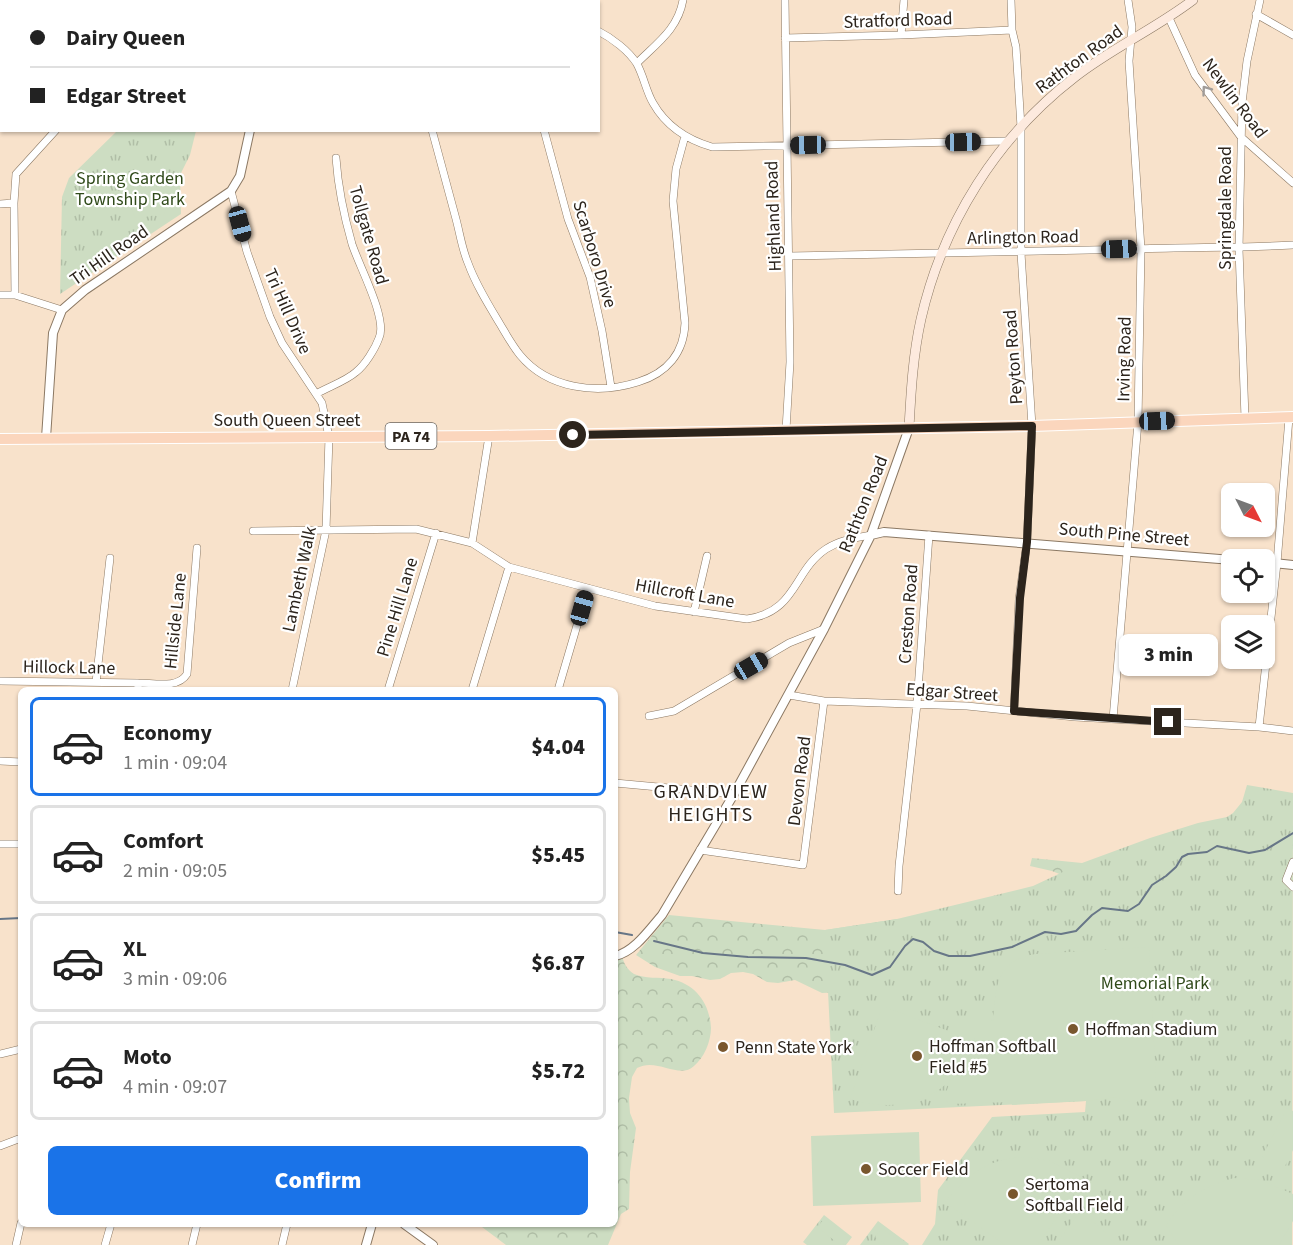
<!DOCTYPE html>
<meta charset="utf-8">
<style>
body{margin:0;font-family:"Source Sans 3",sans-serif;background:#f6f6f6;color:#222;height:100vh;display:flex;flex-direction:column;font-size:22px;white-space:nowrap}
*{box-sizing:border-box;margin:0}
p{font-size:20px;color:#767676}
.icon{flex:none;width:33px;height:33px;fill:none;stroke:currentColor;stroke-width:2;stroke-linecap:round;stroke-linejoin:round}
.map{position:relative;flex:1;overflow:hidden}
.details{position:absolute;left:18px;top:687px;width:600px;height:540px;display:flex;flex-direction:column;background:#fff;border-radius:9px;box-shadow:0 2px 4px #0004}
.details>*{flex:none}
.guide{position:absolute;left:0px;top:0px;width:600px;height:132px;box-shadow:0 2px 4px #0004;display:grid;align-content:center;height:132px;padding:0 30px;background:#fff}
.needle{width:39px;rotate:132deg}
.controls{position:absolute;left:1221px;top:483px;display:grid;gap:12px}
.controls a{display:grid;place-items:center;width:54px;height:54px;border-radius:9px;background:#fff;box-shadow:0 2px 4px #0004;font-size:30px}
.end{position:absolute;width:27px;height:27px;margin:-14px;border:8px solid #2c241c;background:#fff;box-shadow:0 0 0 3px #fff}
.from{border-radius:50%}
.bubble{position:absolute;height:42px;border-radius:9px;background:#fff;box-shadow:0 2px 4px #0004;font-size:20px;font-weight:800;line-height:42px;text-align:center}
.car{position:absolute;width:18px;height:36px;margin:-18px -9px;border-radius:8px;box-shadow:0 0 4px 2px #0007;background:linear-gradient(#222 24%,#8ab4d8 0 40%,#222 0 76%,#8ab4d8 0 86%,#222 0)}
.guide b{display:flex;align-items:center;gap:21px;height:57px;font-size:22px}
.guide b+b{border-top:2px solid #e0e0e0}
.guide i{width:15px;height:15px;background:#222}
ul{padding:10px 0 0;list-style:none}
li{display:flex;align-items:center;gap:18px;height:99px;margin:0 12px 9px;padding:0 18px;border:3px solid #e0e0e0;border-radius:9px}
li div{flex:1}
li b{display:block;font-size:22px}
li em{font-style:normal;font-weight:800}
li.current{border-color:#1a73e8}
li>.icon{width:54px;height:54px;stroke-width:1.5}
.cta{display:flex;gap:12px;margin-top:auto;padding:12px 30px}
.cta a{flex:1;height:69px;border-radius:9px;background:#1a73e8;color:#fff;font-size:24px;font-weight:800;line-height:69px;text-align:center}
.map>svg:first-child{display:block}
.forest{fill:url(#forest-crowns)}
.park{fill:url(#park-tufts)}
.pitch{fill:#cdddc2}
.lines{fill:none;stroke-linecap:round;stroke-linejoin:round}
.stream{stroke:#677687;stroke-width:2}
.minor-casing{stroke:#8b7863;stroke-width:8}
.tertiary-casing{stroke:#8b7863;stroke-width:10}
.secondary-casing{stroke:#8b7863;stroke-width:10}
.primary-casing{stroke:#fff;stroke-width:12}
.minor{stroke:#fff;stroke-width:7}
.tertiary{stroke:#fff;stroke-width:8}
.secondary{stroke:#fdeade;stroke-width:9}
.primary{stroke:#fbd6bd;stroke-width:10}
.oneway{stroke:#a09c99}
.route{stroke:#2c241c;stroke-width:8}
.poi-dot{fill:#79572e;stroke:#fff;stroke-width:2}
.labels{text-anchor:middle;stroke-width:4.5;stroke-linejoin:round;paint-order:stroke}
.shield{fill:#fff;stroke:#6b6660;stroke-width:1.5}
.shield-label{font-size:16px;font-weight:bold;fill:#2c241c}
.street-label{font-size:18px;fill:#2c241c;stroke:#fff}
.park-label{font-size:18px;fill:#304a1a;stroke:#fff}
.poi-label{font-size:18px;fill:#2c241c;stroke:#fff;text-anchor:start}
.neighbourhood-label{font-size:20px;letter-spacing:1.5px;fill:#2c241c;stroke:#fff}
</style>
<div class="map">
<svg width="1293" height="1245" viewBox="0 0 1293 1245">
<defs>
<pattern id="forest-crowns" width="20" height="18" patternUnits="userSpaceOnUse" patternTransform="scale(1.5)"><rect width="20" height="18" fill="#cdddc2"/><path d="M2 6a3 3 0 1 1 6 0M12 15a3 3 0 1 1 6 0" fill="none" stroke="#b0bea6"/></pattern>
<pattern id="park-tufts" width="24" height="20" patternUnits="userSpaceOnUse" patternTransform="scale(1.5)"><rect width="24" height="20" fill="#cdddc2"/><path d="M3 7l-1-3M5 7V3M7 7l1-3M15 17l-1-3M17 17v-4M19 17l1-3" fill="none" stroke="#b0bea6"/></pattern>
</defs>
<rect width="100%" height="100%" fill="#f8e2cb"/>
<path class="forest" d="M1289,825L1293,826V849L1223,870L1184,868L1172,884L1151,904L1149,944L1043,946L1015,955L999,966L983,958C961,971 935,962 912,956L900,968L891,1001L845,992L822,993L795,980L778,983L767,982L753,974L743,972L731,973L720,979L710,980L692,976H680L655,967L636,955L669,915L825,930L897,919L917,927L930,935L936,947L951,948L961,944L981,945L1007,943L1049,927L1077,922L1114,898L1130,893L1151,882L1154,877L1149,875L1140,878L1124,889L1104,892L1052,871L1030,866L1032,858L1082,863L1092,873L1102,875L1119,874L1167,858L1179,851L1200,830L1213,831L1228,844L1235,845L1248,840L1256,842L1279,828Z
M622,955C623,962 627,970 634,974C645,979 659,977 671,979C696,984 710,1004 711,1028C711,1041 704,1058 694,1066C679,1080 657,1057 637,1068L632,1077L629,1098L630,1113L636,1128L630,1172L629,1209L621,1214L608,1245H506L478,1224H615V956Z"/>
<path class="park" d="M117,131H196L190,155L180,175L181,214L60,294L62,197L69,178Z
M1247,785L1293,793L1292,1245H922L935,1224L938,1190L992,1117L1085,1112L1086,1101L834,1113L825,930L897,919L1033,886L1082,863L1150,838L1198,823L1227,817L1233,813L1242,802Z
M824,1215L852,1237L846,1245H807L803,1242Z
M878,1221L909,1244L908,1245H860Z"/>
<path class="pitch" d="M179,131H194L190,152L175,149Z
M152,183L156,184L161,204L166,209L164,214C158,214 141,219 135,217L129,202C132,189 139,183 152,183Z
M1149,947L1156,1083L1135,1104L1117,1097L1086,1101L1012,1105L1011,1102L950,1104L944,1099L949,1084L965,1068L977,1042L974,1038V1023L978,1019H990L993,1021C996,987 995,961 1035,954Z
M884,1005L885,1007L975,1041C954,1097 905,1116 850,1099L881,1010L880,1007Z
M1287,1108L1293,1111V1150L1284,1168L1262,1157Z
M919,1132L921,1202L813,1206L811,1136Z
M1026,1157L1050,1161L1085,1179L1037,1245H1005L945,1202C971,1173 986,1159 1026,1157Z
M1234,1178L1260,1180L1293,1194V1221L1279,1245H1179L1166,1226C1182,1200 1204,1186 1234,1178Z
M1079,1212L1099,1226L1116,1245H1056Z
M823,1220L826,1223L828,1221L847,1236L846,1238L849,1240L845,1245L842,1243L840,1245L821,1230L822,1228L819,1225Z
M882,1228L901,1243L900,1245H886L875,1237Z"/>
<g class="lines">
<path class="stream" d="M0,919L21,918
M615,932L632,935
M654,941L703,953L748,957L806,958L845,965L872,975L890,967L905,946L913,939L923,942L934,951L949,956H970L1012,947L1045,932L1061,934L1076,931L1092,915L1102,908L1128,911L1139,904L1152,885L1166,876L1176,867L1182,857L1188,854L1207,852L1217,846L1249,853L1265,850L1293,833"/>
<defs>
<path id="minor" d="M204,0L205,2
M511,0L512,2
M785,0L790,362L786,430
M1011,0L1012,30L1016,47L1021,127V253L1032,426L1027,542L1019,599L1014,711
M587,2V0
M1256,14L1293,35
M1169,18L1195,75L1241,137L1293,183
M598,31C612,38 629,51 637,64C644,77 646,91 653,103C666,126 688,140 712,147L1008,141
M901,35L904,0
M785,38L901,35L1012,30
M0,57L2,56
M637,63C657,43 678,29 683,0
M432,130C440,160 448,190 456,219C460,234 462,249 468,263C476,285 488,304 500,324C506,334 512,345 520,355C548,389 597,395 638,382C667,373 684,353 685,323L673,201L676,169L685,136
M544,130L568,219L590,277L602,331L611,387
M231,191L247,252L270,317L282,343L322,403L329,437L326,530L292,690
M0,204L14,203
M790,256C906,254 1022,252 1138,249C1189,247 1241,248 1293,245
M0,295H15L62,310
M15,295L14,203L16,174L56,130
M316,394C328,387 346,381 356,372C365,365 375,349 379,338C388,319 359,266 352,244C344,216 338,187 336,158
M1245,418L1239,249L1242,103L1247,61L1260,0
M253,531L416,529L472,543L509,567L655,606L747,619C797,612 793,571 826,549C840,540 855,538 871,535
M472,543L489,436
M694,612L707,556
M0,681L138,683
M96,682L110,558
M138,690V683C154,683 178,689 187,674L197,548
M388,690L436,533
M472,690L509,567
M558,690L588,588
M789,695L824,701L967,706L1075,717L1259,727L1293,731
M649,716L674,711L789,643L824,629
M1113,719L1138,422L1141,249L1129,61L1132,27L1128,0
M1259,727L1277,563L1289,418
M0,761L21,762
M615,783L734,794
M0,844H21
M700,850L803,865L824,701
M1293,862L1286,880L1293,887
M898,891L899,866L917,704L929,535
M0,1054L21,1049
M0,1146L21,1138
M16,1245L21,1223
M105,1245L111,1224
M192,1245L197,1224
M282,1245L287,1224"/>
<path id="tertiary" d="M321,2L322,0
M46,438L53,333L62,310L85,290L231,191L240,176L250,130
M871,535L884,532L1232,560
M1264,562L1293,565
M615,956C634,952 649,930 662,915L734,794L824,629L871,535L909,428
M404,1224L433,1245
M366,1245L372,1224"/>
<path id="secondary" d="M909,428C911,391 913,355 921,319C943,223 997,137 1075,77C1112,48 1155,29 1193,0"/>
<path id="primary" d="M0,439L489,436L1032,426L1293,417"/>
</defs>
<use href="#minor" class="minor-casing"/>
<use href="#tertiary" class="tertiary-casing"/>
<use href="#secondary" class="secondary-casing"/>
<use href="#primary" class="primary-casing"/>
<use href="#minor" class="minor"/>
<use href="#tertiary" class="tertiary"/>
<use href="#secondary" class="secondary"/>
<use href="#primary" class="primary"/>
</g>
<defs><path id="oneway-chevron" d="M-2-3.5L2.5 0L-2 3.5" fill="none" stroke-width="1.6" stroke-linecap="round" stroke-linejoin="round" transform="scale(1.5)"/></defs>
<use class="oneway" href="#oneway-chevron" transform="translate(1206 90) rotate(-126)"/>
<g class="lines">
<path class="route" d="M573,435L1032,426L1027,542L1020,598L1014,711L1168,722"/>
</g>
<g class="poi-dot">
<circle cx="1073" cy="1029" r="6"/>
<circle cx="723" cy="1047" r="6"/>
<circle cx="917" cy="1056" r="6"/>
<circle cx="866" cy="1169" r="6"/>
<circle cx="1013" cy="1194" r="6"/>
</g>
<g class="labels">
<rect class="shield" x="385.5" y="423" width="51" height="26" rx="4.5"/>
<g class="shield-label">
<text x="411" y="442">PA 74</text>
</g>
<g class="street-label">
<text transform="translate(898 20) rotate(-2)" y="6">Stratford Road</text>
<text transform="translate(1079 59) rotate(-36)" y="6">Rathton Road</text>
<text transform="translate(1235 98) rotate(53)" y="6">Newlin Road</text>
<text transform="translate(1225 208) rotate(-90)" y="6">Springdale Road</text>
<text transform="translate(773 216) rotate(-92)" y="6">Highland Road</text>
<text transform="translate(369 235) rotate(74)" y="6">Tollgate Road</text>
<text transform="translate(1023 237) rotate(-1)" y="6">Arlington Road</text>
<text transform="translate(595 254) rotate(73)" y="6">Scarboro Drive</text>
<text transform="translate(109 255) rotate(-35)" y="6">Tri Hill Road</text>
<text transform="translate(288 311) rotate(66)" y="6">Tri Hill Drive</text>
<text transform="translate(1013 357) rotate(-94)" y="6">Peyton Road</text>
<text transform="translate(1124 359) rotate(-89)" y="6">Irving Road</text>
<text x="287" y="426">South Queen Street</text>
<text transform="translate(863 504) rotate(-68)" y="6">Rathton Road</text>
<text transform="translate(1124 534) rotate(5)" y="6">South Pine Street</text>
<text transform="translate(299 579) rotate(-78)" y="6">Lambeth Walk</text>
<text transform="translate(685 593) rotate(10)" y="6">Hillcroft Lane</text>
<text transform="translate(397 607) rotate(-73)" y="6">Pine Hill Lane</text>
<text transform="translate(908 614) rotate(-86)" y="6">Creston Road</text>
<text transform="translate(175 621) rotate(-84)" y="6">Hillside Lane</text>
<text transform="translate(69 667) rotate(1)" y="6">Hillock Lane</text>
<text transform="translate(952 692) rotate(4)" y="6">Edgar Street</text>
<text transform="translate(799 781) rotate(-83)" y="6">Devon Road</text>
</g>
<g class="park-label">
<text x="130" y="184">Spring Garden<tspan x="130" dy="21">Township Park</tspan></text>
<text x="1155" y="989">Memorial Park</text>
</g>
<g class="poi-label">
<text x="1085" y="1035">Hoffman Stadium</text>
<text x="929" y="1052">Hoffman Softball<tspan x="929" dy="21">Field #5</tspan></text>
<text x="735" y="1053">Penn State York</text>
<text x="878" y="1175">Soccer Field</text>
<text x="1025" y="1190">Sertoma<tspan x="1025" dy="21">Softball Field</tspan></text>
</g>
<g class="neighbourhood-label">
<text x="711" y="798">GRANDVIEW<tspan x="711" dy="23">HEIGHTS</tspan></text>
</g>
</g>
</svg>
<div class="controls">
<a><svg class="needle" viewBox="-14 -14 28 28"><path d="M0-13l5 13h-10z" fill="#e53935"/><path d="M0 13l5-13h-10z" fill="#767676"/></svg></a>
<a><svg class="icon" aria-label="locate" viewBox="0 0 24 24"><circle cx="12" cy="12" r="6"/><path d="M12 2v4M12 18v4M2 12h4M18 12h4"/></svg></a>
<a><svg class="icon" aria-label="layers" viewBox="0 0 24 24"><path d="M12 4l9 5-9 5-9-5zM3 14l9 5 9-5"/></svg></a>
</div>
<i class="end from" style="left:573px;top:435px"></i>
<i class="end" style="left:1168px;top:722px"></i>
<div class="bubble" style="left:1119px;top:634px;width:99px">3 min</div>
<i class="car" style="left:963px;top:142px;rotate:89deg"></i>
<i class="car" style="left:808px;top:145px;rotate:269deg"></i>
<i class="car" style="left:240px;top:224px;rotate:165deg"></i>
<i class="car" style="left:1119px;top:249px;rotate:88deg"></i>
<i class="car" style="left:1157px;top:421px;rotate:88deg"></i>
<i class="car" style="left:582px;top:608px;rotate:16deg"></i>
<i class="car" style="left:751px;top:666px;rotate:60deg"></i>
<div class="guide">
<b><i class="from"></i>Dairy Queen</b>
<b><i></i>Edgar Street</b>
</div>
<section class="details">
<ul>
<li class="current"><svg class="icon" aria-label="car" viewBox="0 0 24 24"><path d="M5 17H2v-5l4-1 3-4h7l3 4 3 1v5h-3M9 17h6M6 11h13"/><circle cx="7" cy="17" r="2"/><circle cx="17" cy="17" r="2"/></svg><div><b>Economy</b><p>1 min · 09:04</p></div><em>$4.04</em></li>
<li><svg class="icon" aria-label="car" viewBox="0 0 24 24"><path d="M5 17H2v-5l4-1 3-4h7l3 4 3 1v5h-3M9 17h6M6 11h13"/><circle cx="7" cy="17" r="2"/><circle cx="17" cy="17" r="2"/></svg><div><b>Comfort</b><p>2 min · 09:05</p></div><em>$5.45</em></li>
<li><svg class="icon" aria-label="car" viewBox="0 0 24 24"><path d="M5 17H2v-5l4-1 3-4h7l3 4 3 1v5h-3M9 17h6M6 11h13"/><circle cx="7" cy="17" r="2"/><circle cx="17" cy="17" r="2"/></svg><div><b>XL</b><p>3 min · 09:06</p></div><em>$6.87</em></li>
<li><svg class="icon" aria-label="car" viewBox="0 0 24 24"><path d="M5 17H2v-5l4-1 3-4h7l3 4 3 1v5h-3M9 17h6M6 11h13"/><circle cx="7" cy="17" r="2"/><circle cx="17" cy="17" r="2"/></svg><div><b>Moto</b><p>4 min · 09:07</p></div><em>$5.72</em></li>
</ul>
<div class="cta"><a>Confirm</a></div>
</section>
</div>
